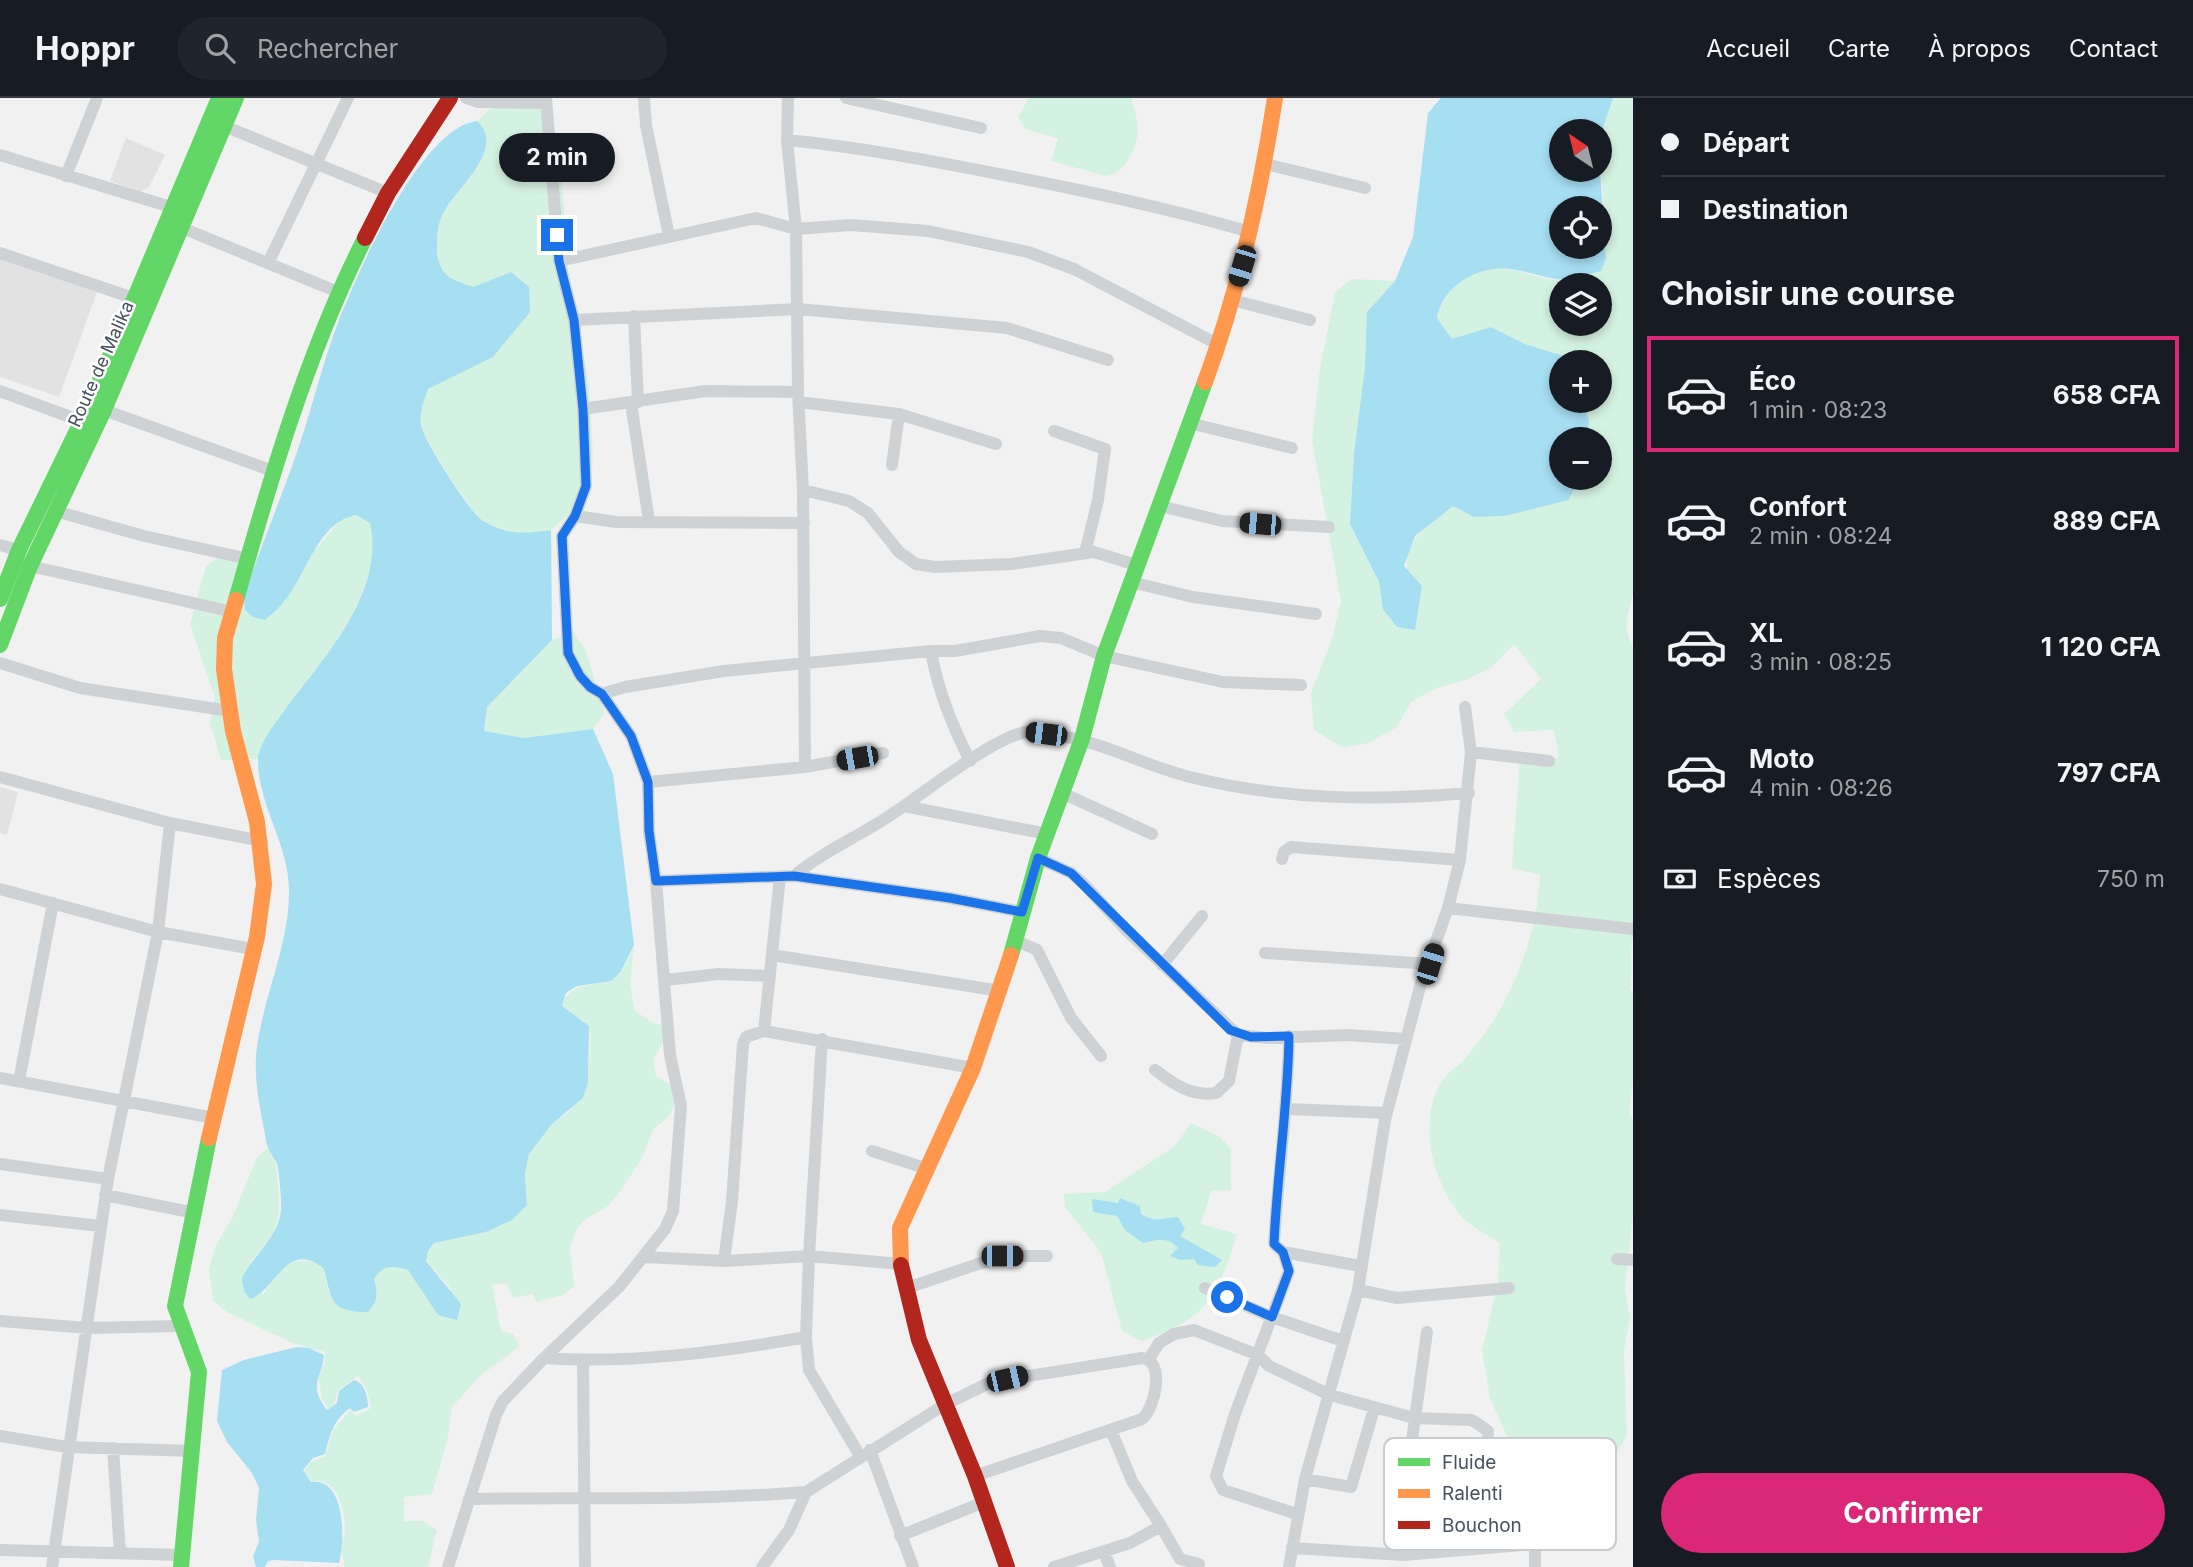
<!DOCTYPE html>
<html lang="fr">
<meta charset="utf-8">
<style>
body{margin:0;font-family:Inter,sans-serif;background:#20242c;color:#f1f3f6;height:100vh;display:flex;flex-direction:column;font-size:26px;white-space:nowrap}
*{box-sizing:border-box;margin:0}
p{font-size:23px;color:#9ea1a6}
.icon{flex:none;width:38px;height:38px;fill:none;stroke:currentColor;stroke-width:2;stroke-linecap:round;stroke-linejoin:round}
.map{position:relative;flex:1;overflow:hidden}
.details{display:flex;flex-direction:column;background:#171b24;width:560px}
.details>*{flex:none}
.guide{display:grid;align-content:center;height:154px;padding:0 28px;background:#171b24}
.needle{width:46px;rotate:325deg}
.tools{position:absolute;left:1549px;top:21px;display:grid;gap:14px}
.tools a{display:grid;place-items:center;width:63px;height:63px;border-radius:50%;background:#171b24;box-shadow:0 4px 10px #0003;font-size:35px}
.end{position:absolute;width:32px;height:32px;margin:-16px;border:9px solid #1a73e8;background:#fff;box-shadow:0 0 0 4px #fff}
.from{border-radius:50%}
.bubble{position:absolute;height:49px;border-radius:24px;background:#171b24;box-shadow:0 4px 10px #0003;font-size:23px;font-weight:700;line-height:49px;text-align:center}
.car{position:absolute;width:21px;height:42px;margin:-21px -10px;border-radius:9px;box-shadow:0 0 5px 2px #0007;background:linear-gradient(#222 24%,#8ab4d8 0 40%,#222 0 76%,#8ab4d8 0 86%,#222 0)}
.guide b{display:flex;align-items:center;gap:24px;height:66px;font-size:26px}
.guide b+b{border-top:2px solid #363941}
.guide i{width:18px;height:18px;background:#f1f3f6}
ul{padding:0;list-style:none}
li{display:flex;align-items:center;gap:21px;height:116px;margin:0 14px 10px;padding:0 14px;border:4px solid transparent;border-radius:0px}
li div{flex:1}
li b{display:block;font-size:26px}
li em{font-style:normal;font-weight:700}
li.on{border-color:#db2777}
li>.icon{width:63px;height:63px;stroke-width:1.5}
h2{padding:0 28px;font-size:32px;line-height:84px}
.pay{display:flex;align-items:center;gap:18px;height:77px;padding:0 28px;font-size:26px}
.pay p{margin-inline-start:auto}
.primary-button{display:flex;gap:14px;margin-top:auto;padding:14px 28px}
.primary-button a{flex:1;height:80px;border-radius:42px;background:#db2777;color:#fff;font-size:28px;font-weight:700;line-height:80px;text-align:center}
header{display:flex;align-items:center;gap:42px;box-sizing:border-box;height:98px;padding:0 35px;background:#171b24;border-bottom:2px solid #363941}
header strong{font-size:33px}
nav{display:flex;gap:38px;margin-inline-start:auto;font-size:24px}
.search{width:490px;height:63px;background:#20242c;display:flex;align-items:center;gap:18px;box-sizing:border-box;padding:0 24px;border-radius:38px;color:#9ea1a6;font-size:26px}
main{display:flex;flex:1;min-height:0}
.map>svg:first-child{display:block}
.education{fill:#e3e2e3}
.green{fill:#d4f2e1;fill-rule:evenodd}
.water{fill:#a6def2;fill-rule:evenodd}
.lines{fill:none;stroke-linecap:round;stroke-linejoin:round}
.street{stroke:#cfd2d5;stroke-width:12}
.fast{stroke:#63d668;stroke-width:16}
.slow{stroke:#ff974d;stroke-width:16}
.jam{stroke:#b3261e;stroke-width:16}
.route{stroke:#1a73e8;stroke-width:9}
.labels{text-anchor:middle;stroke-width:5;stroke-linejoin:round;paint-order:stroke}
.street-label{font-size:18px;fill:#46525f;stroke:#fff}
.key{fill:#fff;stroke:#c8cbcf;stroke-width:2}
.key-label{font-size:19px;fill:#46525f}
</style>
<header>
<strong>Hoppr</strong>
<div class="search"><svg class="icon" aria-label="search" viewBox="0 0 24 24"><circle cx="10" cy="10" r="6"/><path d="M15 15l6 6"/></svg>Rechercher</div>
<nav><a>Accueil</a><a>Carte</a><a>À propos</a><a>Contact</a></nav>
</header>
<main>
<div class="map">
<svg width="1633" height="1469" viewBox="0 0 1633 1469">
<rect width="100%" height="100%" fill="#f2f1f1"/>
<path class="education" d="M126,40L165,57L149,89L140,94L110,83Z
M0,160L97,194L59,299L0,279Z
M0,689L18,694L7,737L0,735Z"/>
<path class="green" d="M1029,0H1131C1133,10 1137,18 1138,28C1139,47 1126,76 1106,78L1051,63L1058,40L1025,31L1018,19Z
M1613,0H1633V496C1628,516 1622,530 1633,548V839C1629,857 1633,873 1630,891L1633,895V984L1629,1014L1633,1022V1117L1625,1190L1630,1221L1624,1252L1627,1337L1602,1379L1581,1390L1523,1391L1515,1381L1514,1355L1490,1300L1482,1253L1498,1184L1500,1145C1488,1137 1471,1129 1461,1118C1432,1083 1415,1019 1445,979C1451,971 1462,966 1468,957C1481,941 1495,922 1504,904C1525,864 1538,822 1540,777L1512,770L1520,658L1559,660L1554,632L1514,634L1504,616L1541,581L1514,546L1492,569L1466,582L1436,590L1411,604L1397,629L1368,645L1343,650L1314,632L1311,595L1332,541L1341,503L1312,342L1319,276L1335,195L1351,181L1395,183L1367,214L1365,269L1354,355L1350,426L1379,484L1383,511L1415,531C1417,516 1413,503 1409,488C1399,447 1422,430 1453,408L1474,419L1505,418L1569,402L1579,380H1600V341H1588L1589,323L1583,303H1600V264H1567L1564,258L1525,246L1491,229L1452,242L1437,220C1443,187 1476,168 1509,171C1525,173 1547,184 1562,181C1577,178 1593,167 1606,161L1600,39ZM1561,187H1600V226H1561Z
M494,7L552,11L545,37L562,84L568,177L589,286L593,356L591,397L551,432L519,437L480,423L450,380L421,331L420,315L428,291L493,259L473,189C465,186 455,183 448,178C440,172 436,158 437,149C437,136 438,123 445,112C457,90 507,50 477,23Z
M355,417L370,425C388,512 290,587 258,661L221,662L210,625L215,599L190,526L206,468L228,453L257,458L318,449L342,420Z
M573,534L585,551L605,615L593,631L524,640L484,633L487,609L514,578L552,542Z
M634,847L630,886L635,913L653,925L672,929L653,962L656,978L683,994L668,1019L653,1032L642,1060L617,1098L608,1108L583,1123L575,1134L570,1150L574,1188L563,1197L536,1204L533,1196L513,1200L507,1185L492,1187L501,1233L513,1236L520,1248L480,1278L452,1309L448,1339L432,1396L404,1399V1423H423L437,1432L428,1469H344C345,1462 342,1459 341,1453C340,1446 345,1439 345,1431C344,1410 338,1380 312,1383L304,1374L309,1365L325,1358L333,1332L350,1312L356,1318L371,1310L367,1292L358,1278L338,1292L335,1304L329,1311L322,1301L318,1276L325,1265V1254L292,1245L227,1214L213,1203L209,1172L214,1151L233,1118L257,1059L268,1050C279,1070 276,1070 278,1091C282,1126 275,1137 251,1163L263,1197C276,1174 298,1149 324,1171L329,1195L368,1214C378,1204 378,1195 374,1181L381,1171L390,1168L408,1172L417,1182L452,1192L426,1162L427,1153L434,1145L486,1134L512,1122L527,1107L525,1076L529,1056L552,1026L570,1013L588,985L591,937L584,923L574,919L562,908C571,878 602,894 621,873C627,866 630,855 634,847Z
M1191,1025L1220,1039L1231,1051V1092L1211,1093L1201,1126L1237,1136C1218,1199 1206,1222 1141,1243L1122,1233L1101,1155L1065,1109L1064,1096L1105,1094L1175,1048Z"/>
<path class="water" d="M1441,0H1613L1600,39V33H1561V72L1600,71L1606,161L1601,173C1588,176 1572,182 1559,181C1543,180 1527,173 1511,171C1478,167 1442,188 1437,220L1452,241L1491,229L1525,246L1564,258L1567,264H1561V303H1583L1589,323L1588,341H1561V380H1579L1569,402L1505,418L1474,419L1453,408L1415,438L1404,468L1422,488L1415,532L1397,529L1383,511L1379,484L1350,426L1354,355L1365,269L1367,214L1395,183L1413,139L1428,15ZM1561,110H1600V149H1561Z
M477,23C507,50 457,90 445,112C438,123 437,136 437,149C436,158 440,172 448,178C455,183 465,186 473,189L511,174L529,189L530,214L493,259L428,291C424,303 419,314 421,328C424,342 471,417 483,423C507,437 525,436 551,432L552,542L487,609L484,633L524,640L593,631L613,676L634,847L621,873L611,883L577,888L566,895L562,908L589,928L588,985L583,1000L552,1026L529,1056L525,1076L527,1107L512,1122L486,1134L434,1145L428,1153L426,1163L461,1206L457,1222L438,1217L408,1172C392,1168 384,1166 374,1181C378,1195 378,1204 368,1214C330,1214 332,1203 324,1171C287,1140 276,1193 250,1201L244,1193L242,1180C254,1157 278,1139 281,1113C282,1106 279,1071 277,1066C274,1059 269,1054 267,1047C262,1019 254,987 256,958C261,903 290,847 289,792C289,747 258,707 258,663C258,646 275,626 285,612C323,560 385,496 370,425L356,417C316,424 306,481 281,507C277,512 270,517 265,522L253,519L245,512L244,499C260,450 280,403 297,354C315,302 326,248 349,198C368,153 425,29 477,23Z
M1120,1100L1140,1108L1141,1116C1156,1125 1162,1120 1178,1119L1185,1131L1180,1138L1222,1162L1215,1169L1198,1167L1194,1161L1180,1162L1170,1158L1178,1150C1167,1138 1157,1142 1143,1145L1125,1132L1117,1118L1093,1114L1092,1101L1118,1105Z
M297,1249L309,1250L324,1257C322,1281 307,1286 327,1312L337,1305L339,1293L354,1282C365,1285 368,1299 368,1309L354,1314L350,1310C333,1322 330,1337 325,1356L313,1360L303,1372L311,1384C346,1379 345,1443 339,1465L274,1462L268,1463L265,1469H256L253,1458L259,1444L256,1422L259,1390L252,1375L227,1344L217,1323L222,1272L244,1262Z"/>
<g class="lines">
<path class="street" d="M466,0L478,4L546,5
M546,0L559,163
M644,0L646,27L669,138
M788,0L787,42L796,131L798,294L803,392L805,669
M846,0L981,30
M224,28L388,95
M787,42C860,49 932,63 1004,77C1087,93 1169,110 1250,134
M0,57L171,109
M1265,66L1365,90
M66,78L97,0
M180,129L338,194
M0,155L142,203
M268,165L348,0
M1232,202L1310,222
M634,218L638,304
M574,222L798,211L1007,230L1108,262
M0,293L81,323
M799,304L899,316L892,367
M631,305L649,423
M583,311L705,293L798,294
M104,312L273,373
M899,316L996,346
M1189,325L1292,350
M1054,333L1105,351L1098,402L1085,455
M803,392L849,403L868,415L899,454L916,466L935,469L1012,466L1094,454L1136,467
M1160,408L1222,423L1329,429
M55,413L144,438L249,461
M575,418L616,424L804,425
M0,447L19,452
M30,468L233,514
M1131,484L1193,499L1316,516
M931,553C938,593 952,627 970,663
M0,565L80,590L230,613
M602,596L625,589L724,573L931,553H955L1040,538L1061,540L1104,558L1223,584L1301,587
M1471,654L1549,663
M0,679L170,725L262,743
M648,684L805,669L883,655
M1062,695L1152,736
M904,708L1047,736
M1038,760L1071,775L1083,785L1126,832L1238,937L1268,940L1348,937L1406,941
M1282,761L1284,754L1291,749L1460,762
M794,778C821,755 853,741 883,722C916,702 993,638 1027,634C1036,634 1046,636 1054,637C1105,644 1142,667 1190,679C1283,702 1374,703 1469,695
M656,783L649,733L648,684L631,638L602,596L590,589L580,578L568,555L562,438L575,418L586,388L583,311L574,222L559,163L756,120L796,131L851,127L928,133L1028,154L1074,171L1219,247
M0,791L158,834L253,851
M1448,810L1633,831
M1015,842L1037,852L1071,920L1101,958
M1265,855L1430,866
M772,857L1001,893
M1162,867L1202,818
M666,882L718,876L770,878
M764,933L780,779
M1289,938C1288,1008 1278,1076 1274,1146L1283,1154L1289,1173L1235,1316L1216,1378L1223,1392L1297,1416
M822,941L809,1158L806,1239L809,1272L860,1358
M1155,972C1174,986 1191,999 1216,995L1229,983L1238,937
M0,980L214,1020
M19,983L53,805
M1288,1011L1387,1015
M872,1053L928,1071
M0,1066L108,1081
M105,1097L190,1114
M0,1117L101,1128
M1283,1154L1360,1168
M645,1159L724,1163L809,1158L901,1166
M1617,1161L1633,1162
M724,1163L732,1103L743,946L746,939L764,933L973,970
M907,1190L1002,1158H1047
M1205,1190L1272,1219L1343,1243
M1358,1192L1397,1200L1509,1190
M0,1223L88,1230L180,1228
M544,1260C630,1266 722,1254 806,1239
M1149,1261L1159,1245L1174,1236L1194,1232L1258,1257L1269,1268L1330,1297L1414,1320L1472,1322L1488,1333L1486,1373L1510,1401L1535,1446V1469
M583,1262L585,1469
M0,1338L67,1349L192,1353
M113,1350L120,1455
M870,1352L913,1469
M1305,1381L1351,1389L1374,1311
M469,1401C582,1399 694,1403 806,1394
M1161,1428L1180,1461L1199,1466
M900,1438L984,1404
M1292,1450L1403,1457L1535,1446
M0,1452L182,1457
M1104,1454L1110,1469
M1403,1457L1406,1385L1427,1234
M52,1469L108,1081L158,834L170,725
M448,1469L496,1317L503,1303L544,1260L619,1189L665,1131L673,1113L681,1008L670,957L656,783L794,778L950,800L1022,814
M762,1469L789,1432L806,1394L944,1307L991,1284L1142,1260C1166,1262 1155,1310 1142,1321L975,1378
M1054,1469L1130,1445L1161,1428L1132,1383L1111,1332
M1289,1469L1305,1381L1358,1192L1385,1022L1421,885L1448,810L1460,762L1471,654L1465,609"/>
<path class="fast" d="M0,501L19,452L90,306L219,0
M236,502C271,379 307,255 365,140
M0,547L30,468L104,312L236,0
M1011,857L1038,760L1082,641L1104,558L1205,284
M181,1469L199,1274L175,1208L209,1040"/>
<path class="slow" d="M1205,284C1239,192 1260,97 1275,0
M209,1040L257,839L264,786L257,724L233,633L224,571L225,540L236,502
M901,1167L900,1130L973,970L1011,857"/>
<path class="jam" d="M365,140L388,95L450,0
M901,1167L919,1242L975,1378L1007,1469"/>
</g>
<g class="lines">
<path class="route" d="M557,137L559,163L574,222L583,311L586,388L575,418L562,438L568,555L580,578L590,589L602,596L631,638L648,684L649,733L656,783L794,778L950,800L1022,814L1038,760L1071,775L1230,932L1251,939L1289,938C1288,1008 1277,1076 1274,1146L1283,1154L1289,1173L1272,1219L1227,1199"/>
</g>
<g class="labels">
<g class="street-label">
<text transform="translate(101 266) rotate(-66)" y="6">Route de Malika</text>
</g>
</g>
<rect x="1384" y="1340" width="232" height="112" rx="10" class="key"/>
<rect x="1398" y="1360" width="32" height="8" fill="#63d668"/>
<rect x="1398" y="1391" width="32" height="9" fill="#ff974d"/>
<rect x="1398" y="1423" width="32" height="8" fill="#b3261e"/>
<g class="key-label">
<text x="1442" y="1371">Fluide</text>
<text x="1442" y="1402">Ralenti</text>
<text x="1442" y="1434">Bouchon</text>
</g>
</svg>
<div class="tools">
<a><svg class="needle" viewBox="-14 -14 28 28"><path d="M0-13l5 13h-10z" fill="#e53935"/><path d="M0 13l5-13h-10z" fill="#9ea1a6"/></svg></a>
<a><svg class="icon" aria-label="locate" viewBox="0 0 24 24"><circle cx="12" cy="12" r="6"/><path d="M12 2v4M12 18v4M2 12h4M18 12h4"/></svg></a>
<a><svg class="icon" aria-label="layers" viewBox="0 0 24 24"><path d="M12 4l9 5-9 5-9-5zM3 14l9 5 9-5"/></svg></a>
<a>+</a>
<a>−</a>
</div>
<i class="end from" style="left:1227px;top:1199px"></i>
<i class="end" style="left:557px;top:137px"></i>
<div class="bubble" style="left:499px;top:35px;width:116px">2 min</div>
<i class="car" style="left:1242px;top:168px;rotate:197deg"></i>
<i class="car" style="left:1260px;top:426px;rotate:275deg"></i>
<i class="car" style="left:1046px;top:636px;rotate:277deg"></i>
<i class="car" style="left:857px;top:660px;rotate:260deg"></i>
<i class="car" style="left:1430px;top:866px;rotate:17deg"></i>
<i class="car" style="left:1002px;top:1158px;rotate:90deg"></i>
<i class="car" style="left:1007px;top:1281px;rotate:77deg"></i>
</div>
<section class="details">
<div class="guide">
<b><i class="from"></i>Départ</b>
<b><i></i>Destination</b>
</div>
<h2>Choisir une course</h2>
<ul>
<li class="on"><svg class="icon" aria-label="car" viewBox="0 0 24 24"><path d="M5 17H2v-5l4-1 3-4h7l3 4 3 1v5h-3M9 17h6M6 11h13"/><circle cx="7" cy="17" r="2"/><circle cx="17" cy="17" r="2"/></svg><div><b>Éco</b><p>1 min · 08:23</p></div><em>658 CFA</em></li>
<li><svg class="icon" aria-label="car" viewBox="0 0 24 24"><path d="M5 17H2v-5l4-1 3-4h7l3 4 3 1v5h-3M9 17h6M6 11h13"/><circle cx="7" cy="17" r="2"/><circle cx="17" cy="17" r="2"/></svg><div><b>Confort</b><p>2 min · 08:24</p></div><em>889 CFA</em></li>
<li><svg class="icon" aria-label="car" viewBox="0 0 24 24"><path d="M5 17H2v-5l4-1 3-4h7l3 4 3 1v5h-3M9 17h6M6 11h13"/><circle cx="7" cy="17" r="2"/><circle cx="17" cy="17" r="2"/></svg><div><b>XL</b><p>3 min · 08:25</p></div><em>1 120 CFA</em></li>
<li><svg class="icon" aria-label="car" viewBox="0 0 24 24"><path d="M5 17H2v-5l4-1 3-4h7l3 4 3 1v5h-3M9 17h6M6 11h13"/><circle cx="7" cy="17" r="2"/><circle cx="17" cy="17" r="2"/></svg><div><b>Moto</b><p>4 min · 08:26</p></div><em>797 CFA</em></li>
</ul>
<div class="pay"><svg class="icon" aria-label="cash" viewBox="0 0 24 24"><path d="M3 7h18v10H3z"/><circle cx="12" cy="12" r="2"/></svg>Espèces<p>750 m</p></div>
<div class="primary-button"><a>Confirmer</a></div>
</section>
</main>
